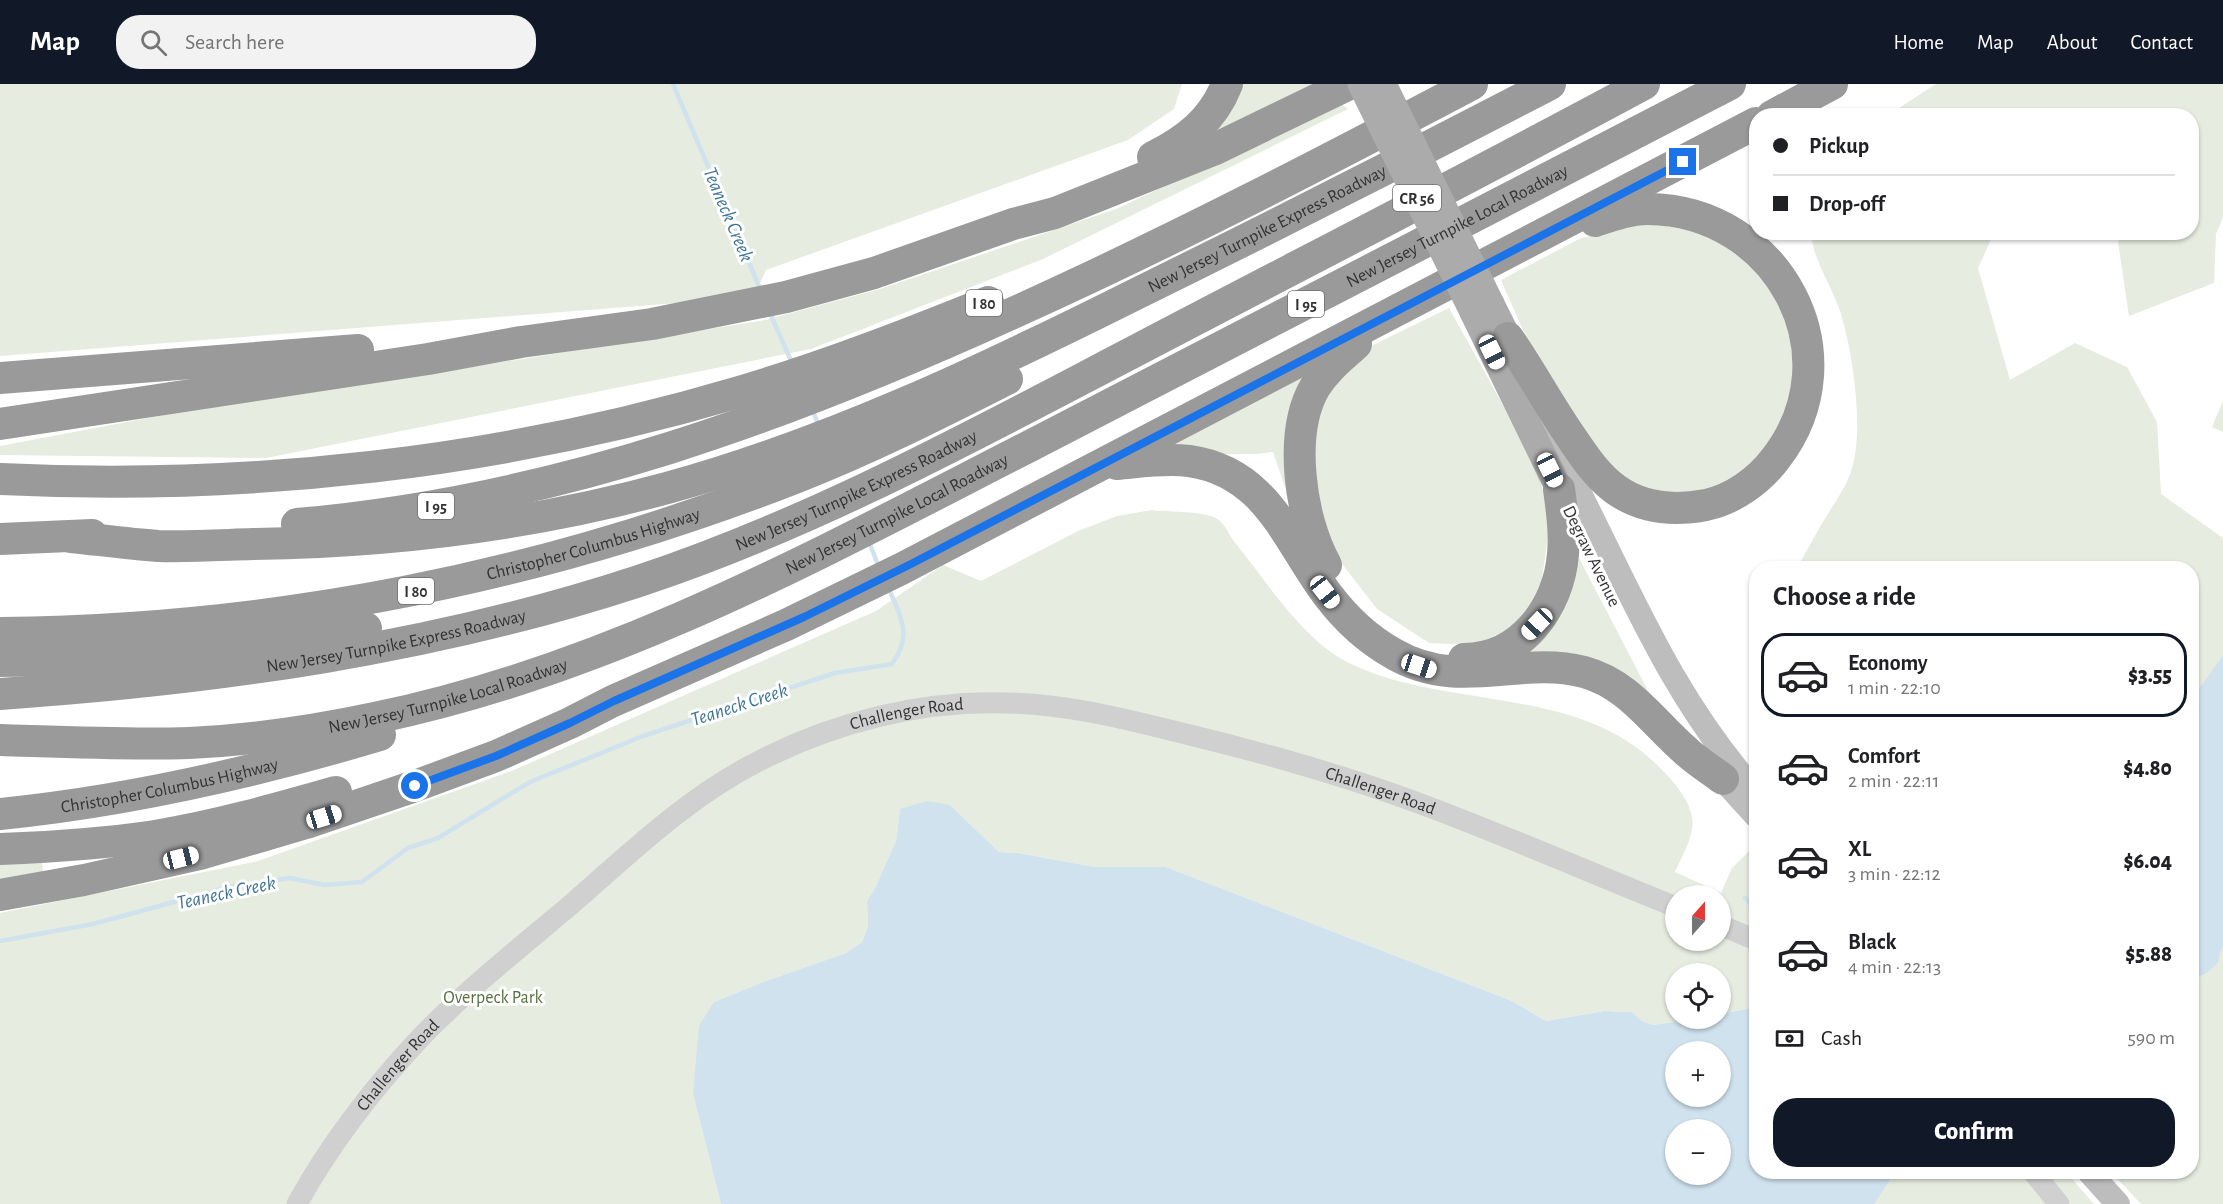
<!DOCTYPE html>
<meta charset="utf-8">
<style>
body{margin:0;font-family:"Alegreya Sans",sans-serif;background:#f2f2f2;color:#202124;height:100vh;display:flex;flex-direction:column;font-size:22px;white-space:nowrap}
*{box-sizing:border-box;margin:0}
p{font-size:20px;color:#757577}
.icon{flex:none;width:33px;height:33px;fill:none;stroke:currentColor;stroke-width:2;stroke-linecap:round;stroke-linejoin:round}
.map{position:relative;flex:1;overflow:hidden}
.sheet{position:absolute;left:1749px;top:477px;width:450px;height:618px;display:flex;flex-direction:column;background:#fff;border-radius:24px;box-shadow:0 2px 4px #0004}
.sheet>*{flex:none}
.banner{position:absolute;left:1749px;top:24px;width:450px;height:132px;border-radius:24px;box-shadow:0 2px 4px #0004;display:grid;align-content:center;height:132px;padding:0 24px;background:#fff}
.needle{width:39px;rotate:21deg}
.tools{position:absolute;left:1665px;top:801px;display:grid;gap:12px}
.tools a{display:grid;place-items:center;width:66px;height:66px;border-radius:50%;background:#fff;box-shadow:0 2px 4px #0004;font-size:30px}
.end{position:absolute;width:27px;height:27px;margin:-14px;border:8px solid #1a73e8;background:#fff;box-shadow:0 0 0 3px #fff}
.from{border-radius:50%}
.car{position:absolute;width:18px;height:36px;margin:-18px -9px;border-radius:8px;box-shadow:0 0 4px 2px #0007;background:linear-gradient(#fff 24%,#345 0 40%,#fff 0 76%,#345 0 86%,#fff 0)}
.banner b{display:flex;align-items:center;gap:21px;height:57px;font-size:22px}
.banner b+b{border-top:2px solid #e0e0e0}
.banner i{width:15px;height:15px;background:#202124}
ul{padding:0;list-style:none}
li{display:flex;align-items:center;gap:18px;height:84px;margin:0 12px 9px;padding:0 12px;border:3px solid transparent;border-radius:24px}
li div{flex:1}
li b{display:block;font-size:22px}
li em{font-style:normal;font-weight:800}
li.active{border-color:#111827}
li>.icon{width:54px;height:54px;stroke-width:1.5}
h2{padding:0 24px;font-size:27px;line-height:72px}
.pay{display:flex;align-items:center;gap:15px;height:66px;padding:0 24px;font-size:22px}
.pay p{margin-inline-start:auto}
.button{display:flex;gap:12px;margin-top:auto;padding:12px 24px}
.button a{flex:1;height:69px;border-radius:24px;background:#111827;color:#fff;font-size:24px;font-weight:800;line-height:69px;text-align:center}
header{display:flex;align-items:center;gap:36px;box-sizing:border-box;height:84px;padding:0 30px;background:#111827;color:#fff}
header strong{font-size:28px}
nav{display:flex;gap:33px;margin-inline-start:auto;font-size:21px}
.search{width:420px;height:54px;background:#f2f2f2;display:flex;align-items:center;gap:15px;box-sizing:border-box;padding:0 21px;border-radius:24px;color:#757577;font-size:22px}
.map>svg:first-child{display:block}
.green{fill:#e6ecdf;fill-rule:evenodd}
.water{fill:#cfe2ee;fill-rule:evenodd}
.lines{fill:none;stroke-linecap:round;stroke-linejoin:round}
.stream{stroke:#cfe2ee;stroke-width:4.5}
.tertiary{stroke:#d0d0d0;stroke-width:21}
.secondary{stroke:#bdbdbd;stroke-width:24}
.primary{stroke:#ababab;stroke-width:27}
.motorway{stroke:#9a9a9a;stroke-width:32}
.primary-bridge{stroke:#ababab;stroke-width:27}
.route{stroke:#1a73e8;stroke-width:8}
.labels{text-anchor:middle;stroke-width:6;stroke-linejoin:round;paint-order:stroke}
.shield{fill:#fff;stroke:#707070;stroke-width:1.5}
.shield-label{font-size:16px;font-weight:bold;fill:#333}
.street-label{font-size:18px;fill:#333;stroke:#fff}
.park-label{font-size:18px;fill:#56703f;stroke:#fff}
.water-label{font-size:20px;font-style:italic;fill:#3f7597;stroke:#fff}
</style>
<header>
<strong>Map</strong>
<div class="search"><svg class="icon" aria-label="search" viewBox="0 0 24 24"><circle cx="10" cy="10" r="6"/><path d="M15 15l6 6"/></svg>Search here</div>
<nav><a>Home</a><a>Map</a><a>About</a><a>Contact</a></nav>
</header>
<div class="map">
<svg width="2223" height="1120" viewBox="0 0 2223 1120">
<rect width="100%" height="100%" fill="#fff"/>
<path class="green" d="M0,0H1182L1174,25L1128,56L766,186L754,213L0,272Z
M1237,0H1316L1204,61Z
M1936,0H2223V133L2216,150L2214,199L2129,232L2118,158L2124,149L2192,148V32L1888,31Z
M1341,20L1348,25L1043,175L811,265L266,374L0,371V362L243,316L459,285L765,236L880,205L1116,125Z
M1644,137L1710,151L1771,197L1795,258L1791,320L1767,364L1737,397L1673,416L1613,391L1530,262L1501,196L1581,154Z
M1811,149H1994L1978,184L2010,296L2075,259L2127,283L2157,338L2161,410L2223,454V571L2192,614V484H1797C1805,470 1813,455 1821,441C1832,422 1846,405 1852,384C1864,344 1853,270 1841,230C1833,203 1813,177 1811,149Z
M1449,224L1533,375L1551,430L1539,516L1509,545L1474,561L1429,559L1377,525L1336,472L1315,405L1316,335L1336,289L1373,261Z
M1319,282L1303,456L1273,368L1256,370L1149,371Z
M2223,317V348L2212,343Z
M1152,426C1171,428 1193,427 1211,432C1225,436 1228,451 1237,461C1269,501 1305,559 1353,581C1453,627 1583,600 1664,688C1676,700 1689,716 1692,733C1696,749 1681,774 1675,788L1721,809L1732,784L1753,763H1756V923L1721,930L1720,890H1676V934L1694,935L1653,941L1642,937L1632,928L1604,927L1546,937L1512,917L1166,783H1095L1018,769L999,768L950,721L900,725L896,757L875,804L867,817L868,843L862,858L846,869L763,898L714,918L693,1010L721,1120H0V829L258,777L514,686L876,527L943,481L981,497L1078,447L1117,432ZM1676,812H1720V856H1676Z
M1578,472L1657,624L1607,588L1495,581Z
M41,772L44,796L0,803V774Z
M2223,863V1120H2141L2111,1088H2192V897L2202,892Z
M1896,1088H2066L2094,1120H1874Z"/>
<path class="water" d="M2223,571V863C2219,868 2220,873 2218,878C2213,886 2200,893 2192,897V614Z
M927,717L950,721L999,768L1018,769L1095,783H1166L1512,917L1546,937L1604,927L1632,928L1642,937L1653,941L1694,935L1720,934L1721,930L1756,923V1088H1896L1874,1120H721L693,1010L699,942L714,918L763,898L846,869L862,858L868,843L867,817L875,804L896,757L900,725ZM1676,968H1720V1012H1676ZM1676,1046H1720V1090H1676Z"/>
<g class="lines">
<path class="stream" d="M673,0L761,207
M770,229L792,279
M812,325L819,342
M869,458L879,483
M1745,814L1756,825
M0,857L93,840L229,803L290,794L324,801L362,798L408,764L438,754L530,698L643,652L835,589L892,580C913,551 901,534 889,505"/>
<g class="tertiary">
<path d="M1720,841L1756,856"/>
<path d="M2033,1088L2059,1120"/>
<path id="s1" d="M297,1120C330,1060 375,1002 422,952C467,906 518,865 567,824C628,771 686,714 759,677C835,638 922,616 1007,619C1070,620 1129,636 1190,651C1268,670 1346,692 1421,720C1507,752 1591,789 1676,823"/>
</g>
<path class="secondary" d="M1541,328C1562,374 1585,419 1607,464C1651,554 1689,632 1756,708
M1726,699L1756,732
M2089,1088L2118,1120"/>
<path class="primary" d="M1491,220L1508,254
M1473,228L1559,405"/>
<g class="motorway">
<path d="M1772,32L1832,0"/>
<path d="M1153,73C1187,56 1213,36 1227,0"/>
<path d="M1508,254C1530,286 1549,321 1571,353C1584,372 1596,391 1615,405C1641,424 1674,427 1706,421C1733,415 1759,397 1776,374C1856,270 1778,126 1648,125C1630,125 1613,131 1595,137"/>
<path d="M0,294L358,266"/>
<path d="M0,340L428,275L521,258L652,240L786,213L874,189L1013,140L1055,129L1213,66L1349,0"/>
<path d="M1117,380C1140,378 1165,374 1189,377C1267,388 1286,455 1327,510C1345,534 1367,555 1394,570C1460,608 1519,571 1584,588C1629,600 1654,640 1687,668C1698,678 1711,686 1723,695"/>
<path d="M0,395C249,407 500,379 739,308C824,283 906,251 988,218"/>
<path d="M297,440C558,417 788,332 1024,224C1176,155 1324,78 1472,0"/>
<path id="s2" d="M71,453C100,456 129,460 158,462C189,463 221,461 253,460C392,458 532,441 667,404C830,359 984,286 1134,211C1274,142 1412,72 1550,0"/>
<path d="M0,455L92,451"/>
<path d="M1326,481C1300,435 1288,349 1315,303C1326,285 1342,273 1356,260"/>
<path id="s3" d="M0,549C277,546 539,494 797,393C869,365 938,330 1007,295"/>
<path d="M1464,575C1521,575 1559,523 1563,470C1565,449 1562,427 1559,405"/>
<path d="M0,577C123,576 245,565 366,544"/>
<path id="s4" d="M0,610C216,595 432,565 639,497C814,439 976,350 1139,265C1307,177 1477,90 1644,0"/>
<path id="s5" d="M0,656C63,658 126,661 189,659C251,656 314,647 375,634C608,586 817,471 1026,364C1261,243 1496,122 1730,0"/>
<path id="s6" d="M0,730C129,717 256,688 380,651"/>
<path d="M0,765C52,763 103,760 155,752C216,742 276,725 336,708"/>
<path d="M0,811L84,796L200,770L306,739L415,702L496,672L570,639L613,617L786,541L901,485L1756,39"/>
</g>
<path class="primary-bridge" d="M1361,0L1473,228
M1383,0L1491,220"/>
</g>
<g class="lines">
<path class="route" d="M415,702L496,672L570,639L614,617L804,533L911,480L1683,78"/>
</g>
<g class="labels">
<g class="shield">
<rect x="1393" y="101" width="48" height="26" rx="4.5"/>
<rect x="966" y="206" width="36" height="26" rx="4.5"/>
<rect x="1288" y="207" width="36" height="26" rx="4.5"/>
<rect x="418" y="409" width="36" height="26" rx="4.5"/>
<rect x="398" y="494" width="36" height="26" rx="4.5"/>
</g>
<g class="shield-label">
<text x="1417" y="120">CR 56</text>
<text x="984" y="225">I 80</text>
<text x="1306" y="226">I 95</text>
<text x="436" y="428">I 95</text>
<text x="416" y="513">I 80</text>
</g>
<g class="street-label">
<text dy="6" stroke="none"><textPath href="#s5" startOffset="1569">New Jersey Turnpike Local Roadway</textPath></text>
<text dy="6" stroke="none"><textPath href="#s2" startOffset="1256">New Jersey Turnpike Express Roadway</textPath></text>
<text dy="6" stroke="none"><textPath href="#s4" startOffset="886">New Jersey Turnpike Express Roadway</textPath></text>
<text dy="6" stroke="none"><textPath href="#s5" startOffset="939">New Jersey Turnpike Local Roadway</textPath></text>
<text dy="6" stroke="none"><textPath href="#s3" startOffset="602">Christopher Columbus Highway</textPath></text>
<text transform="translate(1592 472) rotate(64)" y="6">Degraw Avenue</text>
<text dy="6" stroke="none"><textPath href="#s4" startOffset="400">New Jersey Turnpike Express Roadway</textPath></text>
<text dy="6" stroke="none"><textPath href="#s5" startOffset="453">New Jersey Turnpike Local Roadway</textPath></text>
<text dy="6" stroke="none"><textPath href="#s1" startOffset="802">Challenger Road</textPath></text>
<text dy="6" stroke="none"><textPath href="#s6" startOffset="172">Christopher Columbus Highway</textPath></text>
<text dy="6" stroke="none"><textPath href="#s1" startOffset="1288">Challenger Road</textPath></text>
<text dy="6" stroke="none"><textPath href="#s1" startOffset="172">Challenger Road</textPath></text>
</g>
<g class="park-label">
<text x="493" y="919">Overpeck Park</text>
</g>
<g class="water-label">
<text transform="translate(729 130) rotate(67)" y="7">Teaneck Creek</text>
<text transform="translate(739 620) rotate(-18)" y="7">Teaneck Creek</text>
<text transform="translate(226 808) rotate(-12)" y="7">Teaneck Creek</text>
</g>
</g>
</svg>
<div class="tools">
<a><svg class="needle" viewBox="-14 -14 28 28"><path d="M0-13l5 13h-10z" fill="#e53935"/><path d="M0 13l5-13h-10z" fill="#757577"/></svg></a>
<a><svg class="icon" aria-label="locate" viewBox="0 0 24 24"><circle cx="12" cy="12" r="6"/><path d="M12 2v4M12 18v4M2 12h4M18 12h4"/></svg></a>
<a>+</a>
<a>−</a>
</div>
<i class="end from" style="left:415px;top:702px"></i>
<i class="end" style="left:1683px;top:78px"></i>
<i class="car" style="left:1492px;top:268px;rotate:154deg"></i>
<i class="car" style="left:1550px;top:386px;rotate:154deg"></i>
<i class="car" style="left:1325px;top:508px;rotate:142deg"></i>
<i class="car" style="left:1537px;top:540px;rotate:224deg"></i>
<i class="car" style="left:1419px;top:582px;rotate:108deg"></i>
<i class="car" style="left:324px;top:733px;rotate:73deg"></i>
<i class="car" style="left:181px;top:774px;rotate:76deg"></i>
<div class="banner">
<b><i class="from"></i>Pickup</b>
<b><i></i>Drop-off</b>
</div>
<section class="sheet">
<h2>Choose a ride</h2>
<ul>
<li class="active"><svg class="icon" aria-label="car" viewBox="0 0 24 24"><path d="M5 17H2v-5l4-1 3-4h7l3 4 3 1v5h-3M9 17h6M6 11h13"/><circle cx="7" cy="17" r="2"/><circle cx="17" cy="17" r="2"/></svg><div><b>Economy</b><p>1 min · 22:10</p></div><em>$3.55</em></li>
<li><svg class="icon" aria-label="car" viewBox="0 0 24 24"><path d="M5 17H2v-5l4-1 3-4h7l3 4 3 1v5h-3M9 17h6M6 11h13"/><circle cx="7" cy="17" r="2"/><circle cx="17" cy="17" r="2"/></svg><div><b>Comfort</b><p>2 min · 22:11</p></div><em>$4.80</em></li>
<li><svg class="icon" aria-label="car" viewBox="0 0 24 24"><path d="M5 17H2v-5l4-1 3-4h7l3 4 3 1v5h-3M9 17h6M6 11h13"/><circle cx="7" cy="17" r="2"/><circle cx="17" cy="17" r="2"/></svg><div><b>XL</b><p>3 min · 22:12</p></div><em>$6.04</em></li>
<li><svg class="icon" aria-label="car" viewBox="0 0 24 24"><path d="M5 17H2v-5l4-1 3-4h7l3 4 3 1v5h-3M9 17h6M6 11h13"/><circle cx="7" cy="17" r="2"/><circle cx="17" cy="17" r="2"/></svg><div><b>Black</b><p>4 min · 22:13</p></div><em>$5.88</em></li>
</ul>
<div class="pay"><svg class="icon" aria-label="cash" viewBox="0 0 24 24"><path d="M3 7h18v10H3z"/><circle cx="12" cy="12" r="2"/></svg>Cash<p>590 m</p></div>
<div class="button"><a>Confirm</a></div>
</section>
</div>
